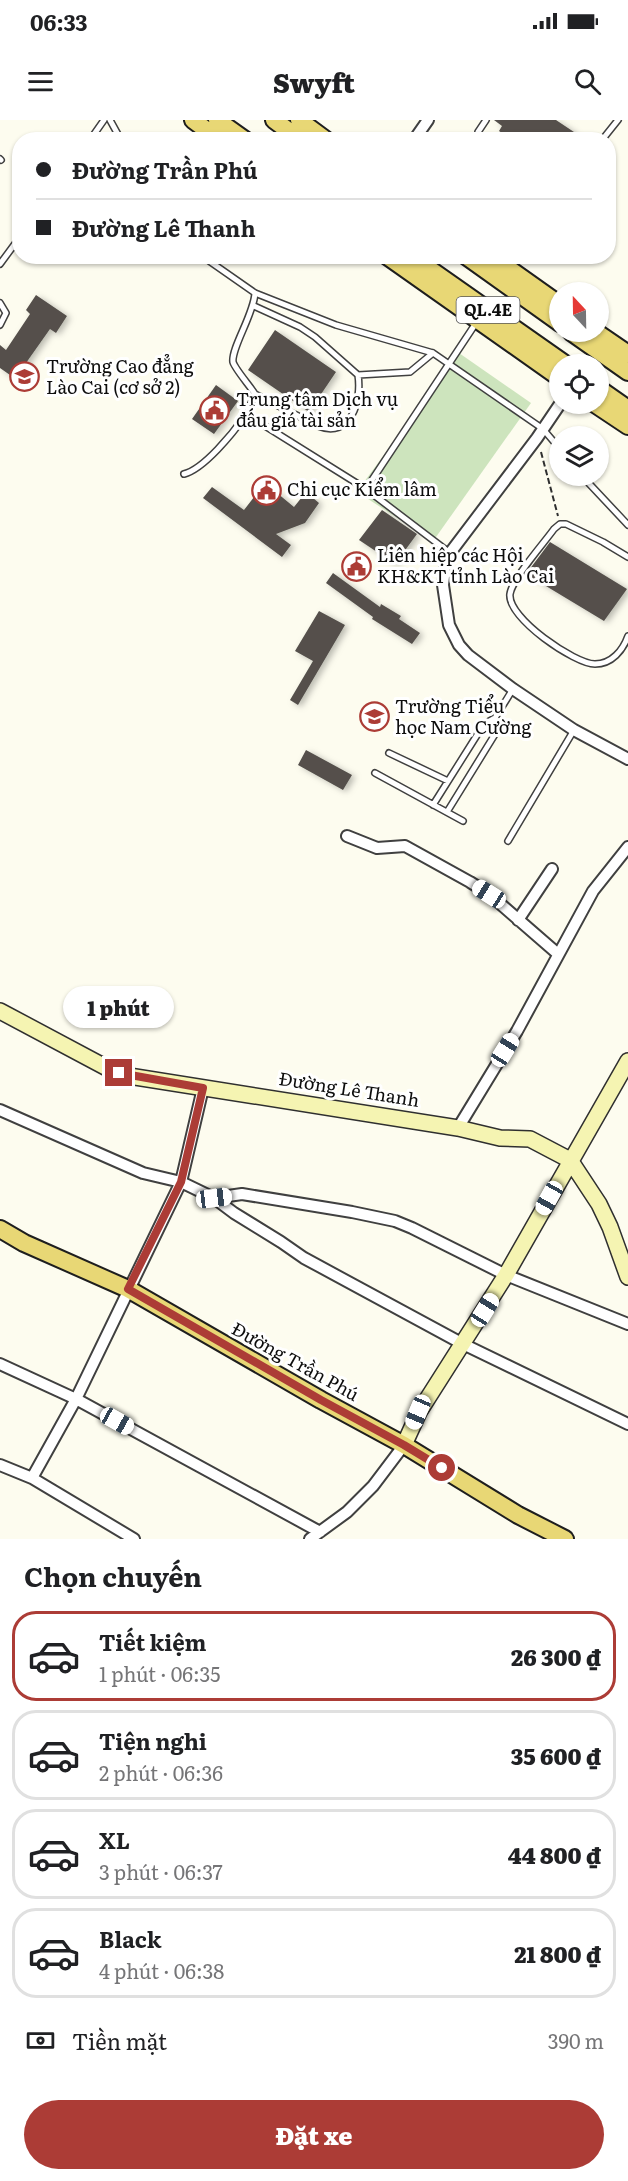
<!DOCTYPE html>
<html lang="vi">
<meta charset="utf-8">
<style>
body{margin:0;font-family:Literata,serif;background:#f6f6f6;color:#202124;height:100vh;display:flex;flex-direction:column;font-size:22px;white-space:nowrap}
*{box-sizing:border-box;margin:0}
p{font-size:20px;color:#757577}
.icon{flex:none;width:33px;height:33px;fill:none;stroke:currentColor;stroke-width:2;stroke-linecap:round;stroke-linejoin:round}
.map{position:relative;height:1419px;overflow:hidden}
.panel{display:flex;flex-direction:column;background:#fff;flex:1}
.panel>*{flex:none}
.hud{position:absolute;left:12px;top:12px;width:604px;height:132px;border-radius:24px;box-shadow:0 2px 4px #0004;display:grid;align-content:center;height:132px;padding:0 24px;background:#fff}
.needle{width:39px;rotate:338deg}
.fabs{position:absolute;left:549px;top:162px;display:grid;gap:12px}
.fabs a{display:grid;place-items:center;width:60px;height:60px;border-radius:50%;background:#fff;box-shadow:0 2px 4px #0004;font-size:30px}
.end{position:absolute;width:27px;height:27px;margin:-14px;border:8px solid #ac3c36;background:#fff;box-shadow:0 0 0 3px #fff}
.from{border-radius:50%}
.bubble{position:absolute;height:42px;border-radius:21px;background:#fff;box-shadow:0 2px 4px #0004;font-size:20px;font-weight:800;line-height:42px;text-align:center}
.car{position:absolute;width:18px;height:36px;margin:-18px -9px;border-radius:8px;box-shadow:0 0 4px 2px #0007;background:linear-gradient(#fff 24%,#345 0 40%,#fff 0 76%,#345 0 86%,#fff 0)}
.hud b{display:flex;align-items:center;gap:21px;height:57px;font-size:22px}
.hud b+b{border-top:2px solid #e0e0e0}
.hud i{width:15px;height:15px;background:#202124}
ul{padding:0;list-style:none}
li{display:flex;align-items:center;gap:18px;height:90px;margin:0 12px 9px;padding:0 12px;border:3px solid #e0e0e0;border-radius:24px}
li div{flex:1}
li b{display:block;font-size:22px}
li em{font-style:normal;font-weight:800}
li.active{border-color:#ac3c36}
li>.icon{width:54px;height:54px;stroke-width:1.5}
h2{padding:0 24px;font-size:27px;line-height:72px}
.pay{display:flex;align-items:center;gap:15px;height:66px;padding:0 24px;font-size:22px}
.pay p{margin-inline-start:auto}
.button{display:flex;gap:12px;margin-top:auto;padding:12px 24px}
.button a{flex:1;height:69px;border-radius:36px;background:#ac3c36;color:#fff;font-size:24px;font-weight:800;line-height:69px;text-align:center}
.status{display:flex;justify-content:space-between;align-items:center;height:42px;padding:0 30px;background:#fff;direction:ltr}
.status svg{height:16px;fill:currentColor}
header{display:flex;justify-content:space-between;align-items:center;height:78px;padding:0 24px;background:#fff;font-size:27px;font-weight:800}
.map>svg:first-child{display:block}
.green{fill:#cde4bd}
.building{fill:#54504b;filter:url(#shadow)}
.lines{fill:none;stroke-linecap:round;stroke-linejoin:round}
.lane-casing{stroke:#404040;stroke-width:8}
.street-casing{stroke:#404040;stroke-width:14}
.secondary-casing{stroke:#2f2f2f;stroke-width:18}
.primary-casing{stroke:#1e1e1e;stroke-width:20}
.path{stroke:#2f2f2f;stroke-width:2;stroke-dasharray:6 3;stroke-linecap:butt}
.lane{stroke:#fff;stroke-width:5}
.street{stroke:#fff;stroke-width:10}
.secondary{stroke:#f5f4b2;stroke-width:15}
.primary{stroke:#e8d775;stroke-width:16}
.route{stroke:#ac3c36;stroke-width:8}
.labels{text-anchor:middle;stroke-width:6;stroke-linejoin:round;paint-order:stroke}
.shield{fill:#fff;stroke:#565656;stroke-width:1.5}
.shield-label{font-size:16px;font-weight:bold;fill:#0d0d0d}
.poi-label{font-size:18px;fill:#0d0d0d;stroke:#fff;text-anchor:start}
.street-label{font-size:18px;fill:#0d0d0d;stroke:#fff}
</style>
<div class="status"><b>06:33</b><svg viewBox="0 0 49 12"><path d="M0 12V9h3v3zM5 12V6h3v6zM10 12V3h3v9zM15 12V0h3v12zM26 1h20v11H26zM47 4h2v5h-2z"/></svg></div>
<header><svg class="icon" aria-label="menu" viewBox="0 0 24 24"><path d="M4 6h16M4 12h16M4 18h16"/></svg>Swyft<svg class="icon" aria-label="search" viewBox="0 0 24 24"><circle cx="10" cy="10" r="6"/><path d="M15 15l6 6"/></svg></header>
<div class="map">
<svg width="628" height="1419" viewBox="0 0 628 1419">
<defs>
<filter id="shadow"><feDropShadow dx="3.5" dy="2" stdDeviation="3" flood-color="#0004"/></filter>
</defs>
<rect width="100%" height="100%" fill="#fdfcef"/>
<path class="green" d="M459,233L531,283L436,417L428,418L365,377L364,362Z"/>
<path class="building" d="M494,0H556L574,12L569,20H512L499,11L502,6Z
M36,175L67,196L56,213L50,209L26,243L31,247L20,262L0,248V225L6,230L30,194L26,190Z
M275,210L336,252L309,292L248,250Z
M216,265L238,281L214,314L192,299Z
M265,363L294,387L306,372L319,383L305,403L276,414L291,425L282,437L203,378L212,367L244,390Z
M382,390L417,414L395,444L359,420Z
M550,422L627,469L604,501L526,454Z
M333,453L380,487L381,484L401,496L399,499L420,513L412,524L372,499L373,497L326,463Z
M319,491L345,505L298,585L290,580L313,541L295,531Z
M306,630L352,655L343,670L298,645Z"/>
<g class="lines">
<defs>
<path id="lane" d="M110,0L121,20
M90,20L104,0
M478,20V12L486,0
M602,20L618,0
M0,39L1,40
M202,136L255,173L336,205L433,233L543,309L560,329
M0,144L20,117
M0,183L6,193L0,205
M254,186L300,207L315,217L358,255C362,281 351,319 318,306L255,274
M358,255L410,252L433,233
M246,294L366,369L450,433
M184,354C204,349 233,313 245,296C249,289 252,281 255,274C250,266 235,249 233,242C231,228 254,194 255,173
M582,356L628,405
M366,369L476,203
M628,437L603,422L566,404H560L554,409C544,423 512,459 510,474C507,498 575,544 595,544C612,544 623,530 628,516
M389,633L448,661
M375,653L463,701
M433,685L484,604L495,598L513,569
M447,692L497,611L495,598
M508,721L574,610"/>
<path id="street" d="M414,20L428,0
M560,284L537,318L450,433L445,448L443,465L449,505L459,525L468,535L513,569L574,610L628,639
M347,716L377,728L405,726L470,762L489,774L558,834
M518,800L552,749
M0,990L143,1053L181,1062L214,1078L234,1093L281,1122L304,1138L463,1224L628,1304
M458,1008L517,911L593,771L628,727
M214,1078L242,1074L352,1092L395,1101L412,1108L506,1155L628,1204
M0,1244L76,1279L320,1412
M0,1345L32,1358L134,1419
M32,1358L76,1279L181,1062L203,968
M310,1419L347,1392L373,1366L404,1325"/>
<path id="secondary" d="M0,891L107,948L129,956L458,1008L500,1018L530,1019L570,1040L599,1084L610,1107L628,1157
M404,1325L419,1292L506,1155L628,941"/>
<path id="primary" d="M193,0L220,20
M217,0L245,20
M274,0L301,20
M299,0L326,20
M387,136L560,258
M411,136L565,244
M466,136L560,203
M491,136L560,185
M571,212L628,252
M596,212L628,234
M598,268L628,289
M595,284L628,306
M0,1109L24,1123L128,1169L321,1280L404,1325L518,1395L565,1419"/>
</defs>
<use href="#lane" class="lane-casing"/>
<use href="#street" class="street-casing"/>
<use href="#secondary" class="secondary-casing"/>
<use href="#primary" class="primary-casing"/>
<path class="path" d="M541,332L558,396"/>
<use href="#lane" class="lane"/>
<use href="#street" class="street"/>
<use href="#secondary" class="secondary"/>
<use href="#primary" class="primary"/>
</g>
<g class="lines">
<path class="route" d="M119,953L203,968L181,1062L128,1169L321,1280L404,1325L442,1348"/>
</g>
<defs>
<symbol id="university-ring" viewBox="-11 -11 22 22"><circle r="9.5" fill="#fff" stroke="#ac3c36" stroke-width="1.5"/><path d="M0-5L7-2L0 1L-7-2ZM-4 1L0 2.5L4 1V4Q0 6-4 4Z" fill="#ac3c36"/></symbol>
<symbol id="civic-ring" viewBox="-11 -11 22 22"><circle r="9.5" fill="#fff" stroke="#ac3c36" stroke-width="1.5"/><path d="M-.6-6.5H3V-4.5H.6V-3L4-1V1h2V6H-6V1h2V-1L-.6-3ZM-1.2 2.5V6h2.4V2.5Z" fill="#ac3c36"/></symbol>
<symbol id="school-ring" viewBox="-11 -11 22 22"><circle r="9.5" fill="#fff" stroke="#ac3c36" stroke-width="1.5"/><path d="M0-5L7-2L0 1L-7-2ZM-4 1L0 2.5L4 1V4Q0 6-4 4Z" fill="#ac3c36"/></symbol>
</defs>
<g fill-rule="evenodd">
<use href="#university-ring" x="8" y="240" width="33" height="33"/>
<use href="#civic-ring" x="198" y="274" width="33" height="33"/>
<use href="#civic-ring" x="250" y="354" width="33" height="33"/>
<use href="#civic-ring" x="340" y="430" width="33" height="33"/>
<use href="#school-ring" x="358" y="580" width="33" height="33"/>
</g>
<g class="labels">
<rect class="shield" x="456.5" y="177" width="63" height="26" rx="4.5"/>
<g class="shield-label">
<text x="488" y="196">QL.4E</text>
</g>
<g class="poi-label">
<text x="46" y="253">Trường Cao đẳng<tspan x="46" dy="21">Lào Cai (cơ sở 2)</tspan></text>
<text x="236" y="286">Trung tâm Dịch vụ<tspan x="236" dy="21">đấu giá tài sản</tspan></text>
<text x="287" y="376">Chi cục Kiểm lâm</text>
<text x="377" y="442">Liên hiệp các Hội<tspan x="377" dy="21">KH&amp;KT tỉnh Lào Cai</tspan></text>
<text x="395" y="593">Trường Tiểu<tspan x="395" dy="21">học Nam Cường</tspan></text>
</g>
<g class="street-label">
<text transform="translate(349 970) rotate(9)" y="6">Đường Lê Thanh</text>
<text transform="translate(295 1242) rotate(29)" y="6">Đường Trần Phú</text>
</g>
</g>
</svg>
<div class="fabs">
<a><svg class="needle" viewBox="-14 -14 28 28"><path d="M0-13l5 13h-10z" fill="#e53935"/><path d="M0 13l5-13h-10z" fill="#757577"/></svg></a>
<a><svg class="icon" aria-label="locate" viewBox="0 0 24 24"><circle cx="12" cy="12" r="6"/><path d="M12 2v4M12 18v4M2 12h4M18 12h4"/></svg></a>
<a><svg class="icon" aria-label="layers" viewBox="0 0 24 24"><path d="M12 4l9 5-9 5-9-5zM3 14l9 5 9-5"/></svg></a>
</div>
<i class="end from" style="left:442px;top:1348px"></i>
<i class="end" style="left:119px;top:953px"></i>
<div class="bubble" style="left:63px;top:866px;width:111px">1 phút</div>
<i class="car" style="left:489px;top:774px;rotate:302deg"></i>
<i class="car" style="left:505px;top:930px;rotate:32deg"></i>
<i class="car" style="left:214px;top:1078px;rotate:83deg"></i>
<i class="car" style="left:549px;top:1078px;rotate:209deg"></i>
<i class="car" style="left:485px;top:1190px;rotate:32deg"></i>
<i class="car" style="left:418px;top:1292px;rotate:203deg"></i>
<i class="car" style="left:117px;top:1301px;rotate:119deg"></i>
<div class="hud">
<b><i class="from"></i>Đường Trần Phú</b>
<b><i></i>Đường Lê Thanh</b>
</div>
</div>
<section class="panel">
<h2>Chọn chuyến</h2>
<ul>
<li class="active"><svg class="icon" aria-label="car" viewBox="0 0 24 24"><path d="M5 17H2v-5l4-1 3-4h7l3 4 3 1v5h-3M9 17h6M6 11h13"/><circle cx="7" cy="17" r="2"/><circle cx="17" cy="17" r="2"/></svg><div><b>Tiết kiệm</b><p>1 phút · 06:35</p></div><em>26 300 ₫</em></li>
<li><svg class="icon" aria-label="car" viewBox="0 0 24 24"><path d="M5 17H2v-5l4-1 3-4h7l3 4 3 1v5h-3M9 17h6M6 11h13"/><circle cx="7" cy="17" r="2"/><circle cx="17" cy="17" r="2"/></svg><div><b>Tiện nghi</b><p>2 phút · 06:36</p></div><em>35 600 ₫</em></li>
<li><svg class="icon" aria-label="car" viewBox="0 0 24 24"><path d="M5 17H2v-5l4-1 3-4h7l3 4 3 1v5h-3M9 17h6M6 11h13"/><circle cx="7" cy="17" r="2"/><circle cx="17" cy="17" r="2"/></svg><div><b>XL</b><p>3 phút · 06:37</p></div><em>44 800 ₫</em></li>
<li><svg class="icon" aria-label="car" viewBox="0 0 24 24"><path d="M5 17H2v-5l4-1 3-4h7l3 4 3 1v5h-3M9 17h6M6 11h13"/><circle cx="7" cy="17" r="2"/><circle cx="17" cy="17" r="2"/></svg><div><b>Black</b><p>4 phút · 06:38</p></div><em>21 800 ₫</em></li>
</ul>
<div class="pay"><svg class="icon" aria-label="cash" viewBox="0 0 24 24"><path d="M3 7h18v10H3z"/><circle cx="12" cy="12" r="2"/></svg>Tiền mặt<p>390 m</p></div>
<div class="button"><a>Đặt xe</a></div>
</section>
